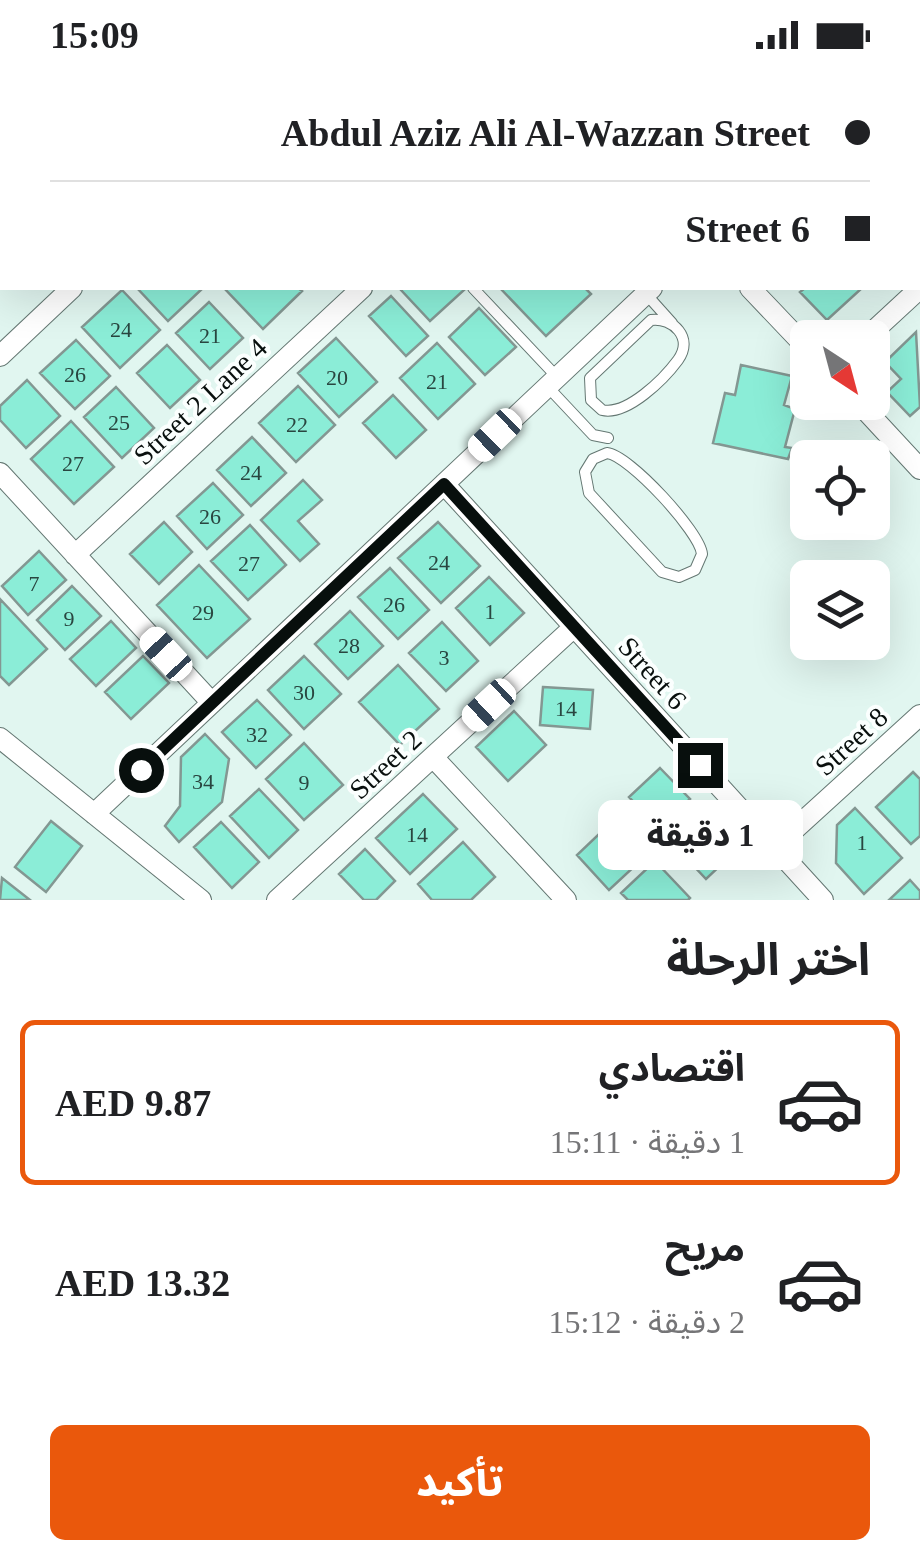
<!DOCTYPE html>
<html lang="ar">
<meta charset="utf-8">
<style>
body{margin:0;font-family:"Times New Roman","Noto Sans Arabic",serif;background:#f6f6f6;color:#202124;direction:rtl;height:100vh;display:flex;flex-direction:column;font-size:38px;white-space:nowrap}
*{box-sizing:border-box;margin:0}
p{font-size:32px;color:#757577}
.icon{flex:none;width:55px;height:55px;fill:none;stroke:currentColor;stroke-width:2;stroke-linecap:round;stroke-linejoin:round}
.map{position:relative;height:830px;overflow:hidden;direction:ltr}
.sheet{display:flex;flex-direction:column;background:#fff;flex:1}
.sheet>*{flex:none}
.banner{position:absolute;left:0px;top:0px;width:920px;height:220px;box-shadow:0 10px 40px #0002;direction:rtl;display:grid;align-content:center;height:220px;padding:0 50px;background:#fff}
.needle{width:65px;rotate:144deg}
.fabs{position:absolute;left:790px;top:250px;display:grid;gap:20px}
.fabs a{display:grid;place-items:center;width:100px;height:100px;border-radius:15px;background:#fff;box-shadow:0 10px 40px #0002;font-size:50px}
.end{position:absolute;width:45px;height:45px;margin:-22px;border:12px solid #080f0d;background:#fff;box-shadow:0 0 0 5px #fff}
.from{border-radius:50%}
.bubble{position:absolute;height:70px;border-radius:15px;background:#fff;box-shadow:0 10px 40px #0002;font-size:32px;font-weight:800;line-height:70px;text-align:center;direction:rtl}
.car{position:absolute;width:30px;height:60px;margin:-30px -15px;border-radius:12px;box-shadow:0 0 8px 2px #0007;background:linear-gradient(#fff 24%,#345 0 40%,#fff 0 76%,#345 0 86%,#fff 0)}
.banner b{display:flex;align-items:center;gap:35px;height:95px;font-size:38px}
.banner b+b{border-top:2px solid #e0e0e0}
.banner i{width:25px;height:25px;background:#202124}
ul{padding:0;list-style:none}
li{display:flex;align-items:center;gap:30px;height:165px;margin:0 20px 15px;padding:0 30px;border:5px solid transparent;border-radius:15px}
li div{flex:1}
li b{display:block;font-size:38px}
li em{font-style:normal;font-weight:800}
li.on{border-color:#ea580c}
li>.icon{width:90px;height:90px;stroke-width:1.5}
h2{padding:0 50px;font-size:45px;line-height:120px}
.primary-button{display:flex;gap:20px;margin-top:auto;padding:20px 50px}
.primary-button a{flex:1;height:115px;border-radius:15px;background:#ea580c;color:#fff;font-size:40px;font-weight:800;line-height:115px;text-align:center}
.status{display:flex;justify-content:space-between;align-items:center;height:70px;padding:0 50px;background:#fff;direction:ltr}
.status svg{height:28px;fill:currentColor}
.map>svg:first-child{display:block}
.building{fill:#8bedd7;stroke:#839792;stroke-width:2.5}
.lines{fill:none;stroke-linecap:round;stroke-linejoin:round}
.lane-casing{stroke:#647772;stroke-width:12}
.street-casing{stroke:#647772;stroke-width:22}
.lane{stroke:#fff;stroke-width:10}
.street{stroke:#fff;stroke-width:20}
.route{stroke:#080f0d;stroke-width:12}
.labels{text-anchor:middle;stroke-width:8;stroke-linejoin:round;paint-order:stroke}
.number-label{font-size:22px;fill:#294640}
.street-label{font-size:28px;fill:#080f0d;stroke:#fbfffe}
</style>
<div class="status"><b>15:09</b><svg viewBox="0 0 49 12"><path d="M0 12V9h3v3zM5 12V6h3v6zM10 12V3h3v9zM15 12V0h3v12zM26 1h20v11H26zM47 4h2v5h-2z"/></svg></div>
<div class="map">
<svg width="920" height="830" viewBox="0 0 920 830">
<rect width="100%" height="100%" fill="#e1f6f0"/>
<path class="building" d="M739,0H801L802,1L738,2Z
M137,218H203L168,251Z
M224,218H298L302,221L263,259Z
M404,218H462L464,220L430,251L401,220Z
M500,218H585L591,224L546,266Z
M805,218H862L827,250L800,222Z
M122,220L160,260L120,298L82,257Z
M391,226L428,266L406,286L369,246Z
M209,232L243,268L210,299L176,263Z
M479,238L516,277L485,305L449,267Z
M916,262L920,337L910,346L887,322L901,309L885,292Z
M336,268L377,312L339,347L298,303Z
M76,270L110,306L75,339L40,303Z
M437,273L475,314L438,349L400,308Z
M167,275L200,310L170,338L137,303Z
M741,295L792,306L784,335L795,339L785,377L792,378L788,389L713,373L725,323L735,325Z
M27,310L60,346L26,378L0,350V336Z
M298,316L335,355L296,392L259,353Z
M116,317L154,358L122,388L84,347Z
M393,325L426,360L396,388L363,353Z
M71,351L114,397L74,434L31,389Z
M252,367L286,403L251,436L217,400Z
M303,410L322,430L298,451L319,474L300,491L261,450Z
M213,413L243,445L207,479L177,446Z
M164,452L192,482L159,514L130,484Z
M438,452L480,496L441,533L398,488Z
M250,455L286,495L248,530L211,491Z
M39,481L66,510L28,545L2,516Z
M199,495L250,549L207,588L157,535Z
M390,498L429,540L398,569L358,527Z
M489,507L524,543L490,575L456,538Z
M72,516L101,546L65,580L37,550Z
M0,529L47,579L9,615L0,606Z
M350,541L383,576L348,609L315,574Z
M111,551L136,578L96,616L70,589Z
M442,552L478,591L446,621L409,583Z
M143,586L169,613L131,649L105,622Z
M304,586L341,624L304,659L268,620Z
M398,595L439,639L400,675L359,632Z
M543,617L593,620L590,659L540,655Z
M257,630L291,665L256,698L222,662Z
M514,641L546,675L508,711L476,677Z
M205,664L229,689L222,732L179,772L165,756L180,736L181,687Z
M304,673L343,715L304,750L266,709Z
M660,698L690,729L659,759L629,727Z
M913,702L920,709V766L911,774L876,737Z
M259,719L298,760L269,788L230,746Z
M423,724L457,759L410,804L376,768Z
M855,738L902,788L864,824L836,793L837,755Z
M711,744L741,776L706,809L676,777Z
M619,745L652,780L609,820L577,785Z
M51,751L82,776L46,822L15,797Z
M221,752L259,792L232,818L194,777Z
M463,772L495,807L471,830H432L418,814Z
M365,779L395,811L376,830H364L339,804Z
M655,791L690,828L688,830H628L621,823Z
M2,808L30,830H0Z
M910,810L920,821V830H889Z"/>
<g class="lines">
<defs>
<path id="lane" d="M473,218L557,307
M646,224L672,253
M651,250C673,247 694,268 678,290C664,309 627,346 602,340L591,330L590,308Z
M547,316L593,365L608,368
M607,383C629,385 700,462 702,484L695,500L679,507L662,502L589,423L585,402L593,389Z"/>
<path id="street" d="M77,0L79,2
M20,2L23,0
M300,2L302,0
M593,2L595,0
M879,2L882,0
M0,22L2,19
M750,218L808,279
M866,268L920,218
M0,286L72,218
M858,332L920,399
M0,403L212,633
M444,414L823,830
M75,485L362,218
M0,668L201,830
M433,687L566,830
M94,744L652,218
M775,777L920,645
M277,830L574,557"/>
</defs>
<use href="#lane" class="lane-casing"/>
<use href="#street" class="street-casing"/>
<use href="#lane" class="lane"/>
<use href="#street" class="street"/>
</g>
<g class="lines">
<path class="route" d="M141,700L444,414L700,695"/>
</g>
<g class="labels">
<g class="number-label">
<text x="121" y="267">24</text>
<text x="210" y="273">21</text>
<text x="75" y="312">26</text>
<text x="337" y="315">20</text>
<text x="437" y="319">21</text>
<text x="119" y="360">25</text>
<text x="297" y="362">22</text>
<text x="73" y="401">27</text>
<text x="251" y="410">24</text>
<text x="210" y="454">26</text>
<text x="439" y="500">24</text>
<text x="249" y="501">27</text>
<text x="34" y="521">7</text>
<text x="394" y="542">26</text>
<text x="490" y="549">1</text>
<text x="203" y="550">29</text>
<text x="69" y="556">9</text>
<text x="349" y="583">28</text>
<text x="444" y="595">3</text>
<text x="304" y="630">30</text>
<text x="566" y="646">14</text>
<text x="257" y="672">32</text>
<text x="203" y="719">34</text>
<text x="304" y="720">9</text>
<text x="417" y="772">14</text>
<text x="862" y="780">1</text>
</g>
<g class="street-label">
<text transform="translate(200 331) rotate(-43)" y="10">Street 2 Lane 4</text>
<text transform="translate(653 603) rotate(48)" y="10">Street 6</text>
<text transform="translate(851 671) rotate(-42)" y="10">Street 8</text>
<text transform="translate(385 694) rotate(-43)" y="10">Street 2</text>
</g>
</g>
</svg>
<div class="fabs">
<a><svg class="needle" viewBox="-14 -14 28 28"><path d="M0-13l5 13h-10z" fill="#e53935"/><path d="M0 13l5-13h-10z" fill="#757577"/></svg></a>
<a><svg class="icon" aria-label="locate" viewBox="0 0 24 24"><circle cx="12" cy="12" r="6"/><path d="M12 2v4M12 18v4M2 12h4M18 12h4"/></svg></a>
<a><svg class="icon" aria-label="layers" viewBox="0 0 24 24"><path d="M12 4l9 5-9 5-9-5zM3 14l9 5 9-5"/></svg></a>
</div>
<i class="end from" style="left:141px;top:700px"></i>
<i class="end" style="left:700px;top:695px"></i>
<div class="bubble" style="left:598px;top:730px;width:205px">1 دقيقة</div>
<i class="car" style="left:495px;top:365px;rotate:226deg"></i>
<i class="car" style="left:166px;top:584px;rotate:317deg"></i>
<i class="car" style="left:489px;top:635px;rotate:227deg"></i>
<div class="banner">
<b><i class="from"></i>Abdul Aziz Ali Al-Wazzan Street</b>
<b><i></i>Street 6</b>
</div>
</div>
<section class="sheet">
<h2>اختر الرحلة</h2>
<ul>
<li class="on"><svg class="icon" aria-label="car" viewBox="0 0 24 24"><path d="M5 17H2v-5l4-1 3-4h7l3 4 3 1v5h-3M9 17h6M6 11h13"/><circle cx="7" cy="17" r="2"/><circle cx="17" cy="17" r="2"/></svg><div><b>اقتصادي</b><p>1 دقيقة · 15:11</p></div><em>AED 9.87</em></li>
<li><svg class="icon" aria-label="car" viewBox="0 0 24 24"><path d="M5 17H2v-5l4-1 3-4h7l3 4 3 1v5h-3M9 17h6M6 11h13"/><circle cx="7" cy="17" r="2"/><circle cx="17" cy="17" r="2"/></svg><div><b>مريح</b><p>2 دقيقة · 15:12</p></div><em>AED 13.32</em></li>
</ul>
<div class="primary-button"><a>تأكيد</a></div>
</section>
